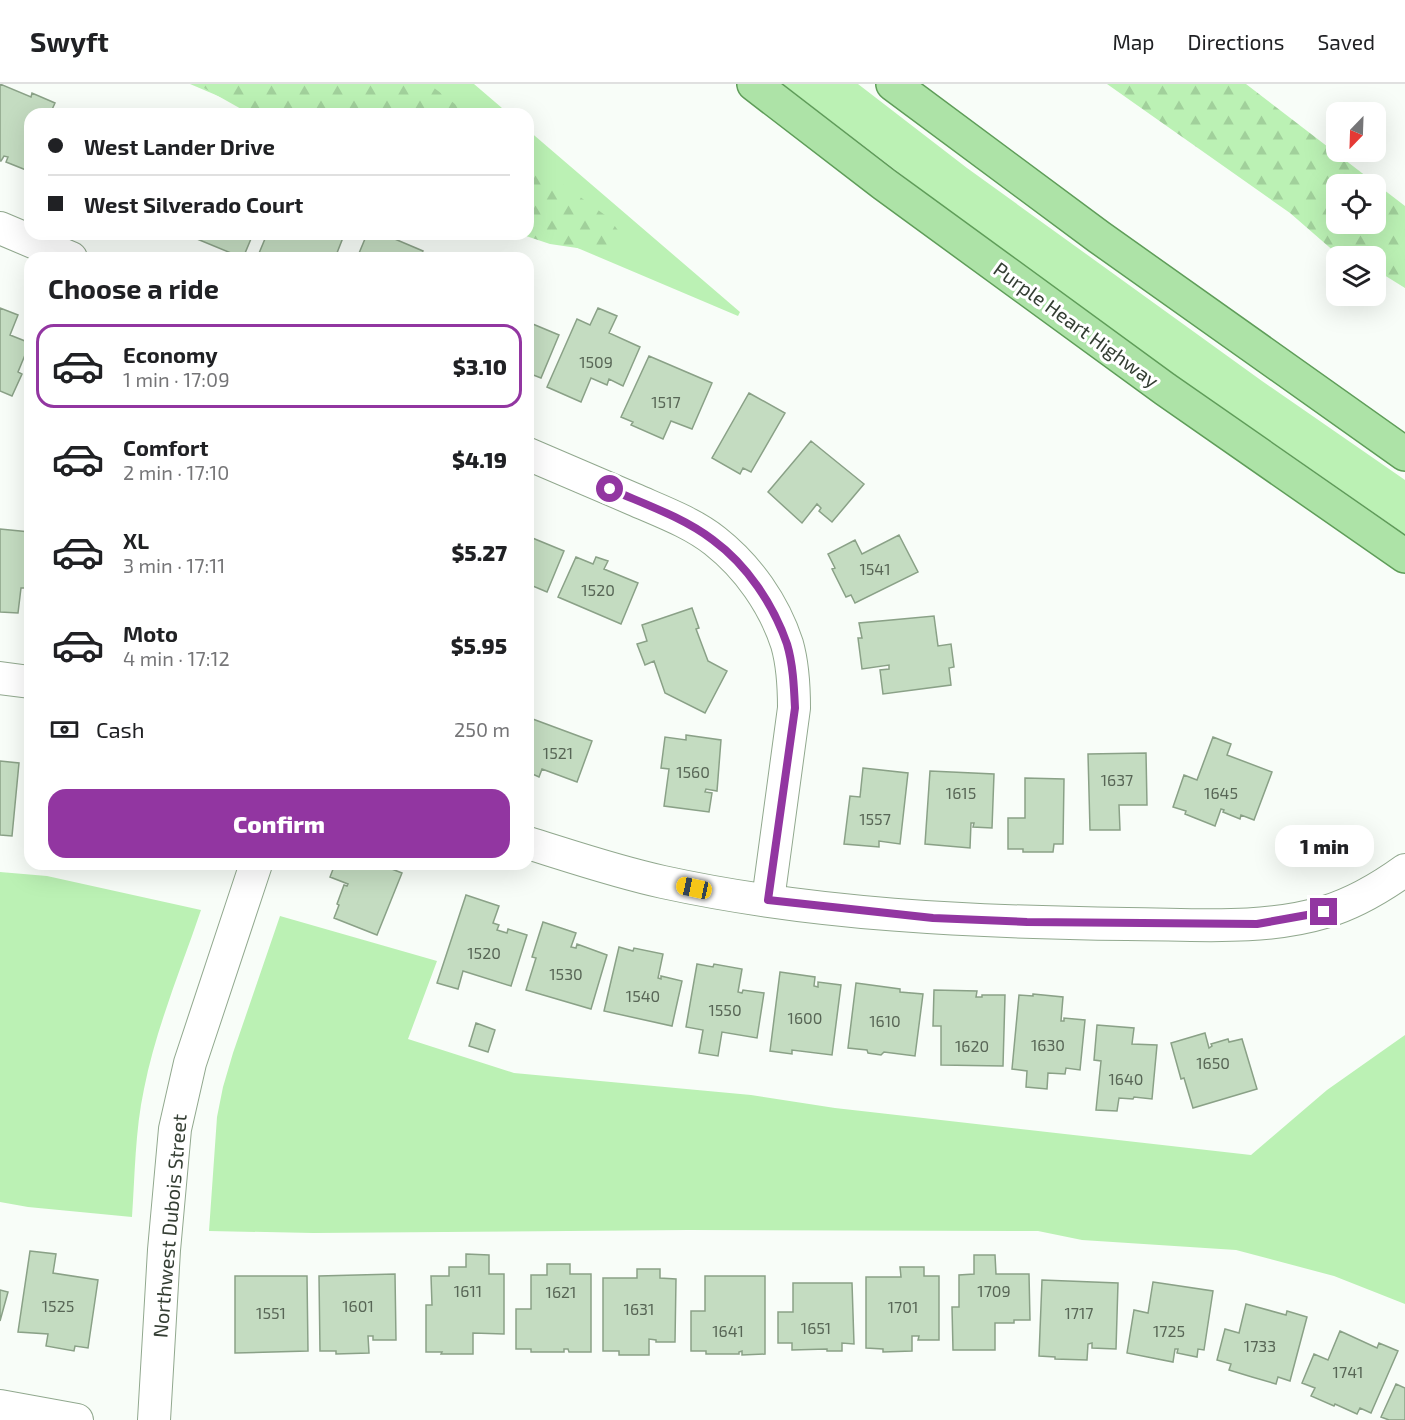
<!DOCTYPE html>
<meta charset="utf-8">
<style>
body{margin:0;font-family:"Exo 2",sans-serif;background:#f6f6f6;color:#202124;height:100vh;display:flex;flex-direction:column;font-size:22px;white-space:nowrap}
*{box-sizing:border-box;margin:0}
p{font-size:20px;color:#757577}
.icon{flex:none;width:33px;height:33px;fill:none;stroke:currentColor;stroke-width:2;stroke-linecap:round;stroke-linejoin:round}
.map{position:relative;flex:1;overflow:hidden}
.side{position:absolute;left:24px;top:168px;width:510px;height:618px;display:flex;flex-direction:column;background:#fff;border-radius:18px;box-shadow:0 6px 24px #0002}
.side>*{flex:none}
.guide{position:absolute;left:24px;top:24px;width:510px;height:132px;border-radius:18px;box-shadow:0 6px 24px #0002;display:grid;align-content:center;height:132px;padding:0 24px;background:#fff}
.needle{width:39px;rotate:203deg}
.tools{position:absolute;left:1326px;top:18px;display:grid;gap:12px}
.tools a{display:grid;place-items:center;width:60px;height:60px;border-radius:12px;background:#fff;box-shadow:0 6px 24px #0002;font-size:30px}
.end{position:absolute;width:27px;height:27px;margin:-14px;border:8px solid #9236a1;background:#fff;box-shadow:0 0 0 3px #fff}
.from{border-radius:50%}
.bubble{position:absolute;height:42px;border-radius:18px;background:#fff;box-shadow:0 6px 24px #0002;font-size:20px;font-weight:800;line-height:42px;text-align:center}
.car{position:absolute;width:18px;height:36px;margin:-18px -9px;border-radius:8px;box-shadow:0 0 4px 2px #0007;background:linear-gradient(#f5c518 24%,#345 0 40%,#f5c518 0 76%,#345 0 86%,#f5c518 0)}
.guide b{display:flex;align-items:center;gap:21px;height:57px;font-size:22px}
.guide b+b{border-top:2px solid #e0e0e0}
.guide i{width:15px;height:15px;background:#202124}
ul{padding:0;list-style:none}
li{display:flex;align-items:center;gap:18px;height:84px;margin:0 12px 9px;padding:0 12px;border:3px solid transparent;border-radius:18px}
li div{flex:1}
li b{display:block;font-size:22px}
li em{font-style:normal;font-weight:800}
li.selected{border-color:#9236a1}
li>.icon{width:54px;height:54px;stroke-width:1.5}
h2{padding:0 24px;font-size:27px;line-height:72px}
.pay{display:flex;align-items:center;gap:15px;height:66px;padding:0 24px;font-size:22px}
.pay p{margin-inline-start:auto}
.cta{display:flex;gap:12px;margin-top:auto;padding:12px 24px}
.cta a{flex:1;height:69px;border-radius:18px;background:#9236a1;color:#fff;font-size:24px;font-weight:800;line-height:69px;text-align:center}
header{display:flex;align-items:center;gap:36px;box-sizing:border-box;height:84px;padding:0 30px;background:#fff;border-bottom:2px solid #e0e0e0}
header strong{font-size:28px}
nav{display:flex;gap:33px;margin-inline-start:auto;font-size:21px}
.map>svg:first-child{display:block}
.green{fill:#bbf1b4}
.forest{fill:url(#forest-firs);fill-rule:evenodd}
.building{fill:#c4dcc1;stroke:#8aa187;stroke-width:1.5}
.lines{fill:none;stroke-linecap:round;stroke-linejoin:round}
.street-casing{stroke:#91a88e;stroke-width:34}
.primary-casing{stroke:#5f9d59;stroke-width:36}
.street{stroke:#fff;stroke-width:32}
.primary{stroke:#ade3a7;stroke-width:33}
.route{stroke:#9236a1;stroke-width:8}
.labels{text-anchor:middle;stroke-width:6;stroke-linejoin:round;paint-order:stroke}
.number-label{font-size:16px;fill:#586656}
.street-label{font-size:20px;fill:#343e33;stroke:#fff}
</style>
<header>
<strong>Swyft</strong>
<nav><a>Map</a><a>Directions</a><a>Saved</a></nav>
</header>
<div class="map">
<svg width="1405" height="1336" viewBox="0 0 1405 1336">
<defs>
<pattern id="forest-firs" width="22" height="20" patternUnits="userSpaceOnUse" patternTransform="scale(1.5)"><rect width="22" height="20" fill="#bbf1b4"/><path d="M5 1l3.5 6h-7zM16 11l3.5 6h-7z" fill="#a1d09b"/></pattern>
</defs>
<rect width="100%" height="100%" fill="#f8fdf8"/>
<path class="green" d="M190,0H474L509,30H261Z
M783,0H858L967,84L1262,297L1405,396V450L1158,279L923,107Z
M528,46L740,228L738,232L528,143Z
M0,788L47,792L201,826C181,885 156,944 144,1005C135,1047 135,1091 132,1133L28,1123L0,1118Z
M280,832L437,877L408,955L514,989L751,1011L835,1024L1251,1071L1327,1006L1405,951V1220L1334,1192L1236,1166L1082,1156L1038,1147L688,1146L313,1149L209,1147L217,1033L223,1003L233,969Z"/>
<path class="forest" d="M197,0H429L468,30H250Z
M1107,0H1246L1405,122V204L1376,186V172H1345L1336,169L1290,129ZM1376,100V140H1336V100Z
M528,75L609,134L625,156L611,169L550,160L520,150H528Z"/>
<path class="building" d="M0,0L31,13L32,9L55,19L50,30H30V77L26,86L6,78L8,73L4,72L1,77H0Z
M185,150H253L243,174Z
M267,150H342L344,151L335,174H257Z
M367,150H383L423,167L420,174H357Z
M0,224L18,231L10,251L30,259L18,288L22,290L12,312L0,307Z
M598,224L617,232L609,249L640,263L623,302L609,295L607,301L591,294L581,318L547,303L577,235L590,241Z
M528,238L559,251L541,294L528,289Z
M649,272L712,299L692,345L671,337L663,355L631,341L633,338L621,333Z
M749,309L785,329L751,388L743,384L740,390L712,374Z
M811,357L864,400L832,438L819,427L821,424L817,420L802,439L768,408Z
M528,443L533,445L530,453L564,467L547,508L528,500Z
M0,445L30,448V504H21L18,529L0,528Z
M899,451L918,488L855,519L851,511L846,513L832,485L835,484L828,470L855,456L862,470Z
M576,473L593,480L596,473L608,477L604,485L638,499L621,540L558,513Z
M692,524L699,544L696,545L708,577L727,587L705,629L665,609L654,577L645,581L637,560L647,557L642,541Z
M934,532L938,562L951,560L954,583L949,584L951,601L883,610L880,586L889,585V581L862,585L858,554H862L859,539Z
M530,634L592,657L577,698L542,685L539,693L528,688L530,681L528,680V639Z
M686,651L721,656L717,707L706,705L705,708L712,709L709,728L664,722L669,685L661,684L665,653L686,656Z
M1213,653L1231,660L1227,671L1272,688L1254,736L1241,731L1240,735L1223,728L1224,726L1221,725L1215,742L1185,730L1186,727L1173,723L1184,691L1197,696Z
M1146,669L1147,721H1119L1120,746H1090L1088,670Z
M0,677L19,679L12,752L0,751Z
M863,684L908,689L900,760L879,757V763L844,760L850,712L860,713Z
M930,687L994,690L992,744L973,743L974,739H971L970,764L925,760Z
M1025,694L1064,695L1063,760H1054L1053,768H1023V765H1008V734H1025Z
M335,780H379L402,789L377,851L334,834L339,821L337,820L344,801L347,802L348,800L330,793Z
M466,811L499,822L493,839L499,841L497,846L507,849L508,845L527,851L511,902L463,887L458,905L437,899Z
M543,838L576,849L571,863L576,864L577,860L607,871L591,925L526,906L536,874L532,873Z
M619,863L633,867L634,864L663,870L658,894L661,895V892L682,897L672,942L604,927Z
M697,880L713,883L714,880L742,885L738,908L742,909L743,906L764,909L757,954L722,948L718,972L699,969L703,946L686,943Z
M780,888L815,893L814,902L818,903V898L841,901L832,971L792,966V970L770,967Z
M856,899L900,905V908L923,910L915,972L884,968L881,971L868,969L867,966L848,964Z
M934,906L977,907L976,913H982V911H1005L1003,982L941,981V942H933Z
M1033,910L1063,913L1061,937H1064V934L1085,936L1080,986L1066,984L1065,990L1048,989L1047,1005L1026,1003L1027,987L1012,985L1019,911L1033,912Z
M476,939L495,946L488,968L469,962Z
M1097,941L1134,944L1132,960L1157,961L1152,1015L1134,1013L1133,1015L1119,1014L1117,1027L1096,1026L1101,977L1094,976Z
M1205,949L1209,964L1212,962L1211,960L1228,955L1229,958L1242,955L1257,1005L1193,1024L1184,994L1181,995L1171,959Z
M30,1167L56,1170L53,1189L98,1196L88,1264L75,1262L74,1267L46,1262L48,1250L18,1248Z
M466,1170L489,1171V1190H504V1250L473,1249V1270H441L442,1268H426V1221H432L431,1192H449V1183H466Z
M974,1171H995L996,1190H1029L1030,1236H1014V1239H995V1266H953L952,1223H959V1191L974,1190Z
M547,1180H570V1190H591V1268H569L568,1265H564V1268H531V1265H516V1225H531V1191H547Z
M900,1183H924V1192H939V1256H918L919,1252H912V1267L883,1268V1265L866,1264V1193H901Z
M637,1185H660V1194L676,1195L675,1258H656V1256L649,1255V1271H619V1267H603V1194H637Z
M395,1190L396,1256H373V1252H368L369,1269L336,1270V1267H320L319,1192Z
M235,1192H307L308,1267L235,1269Z
M705,1192H765V1270L742,1271V1267L739,1268V1270H706V1267H691V1227H705Z
M1042,1196L1118,1199L1116,1265L1092,1264V1259L1088,1260L1087,1276L1055,1275V1273L1039,1272Z
M1153,1198L1213,1207L1204,1266L1198,1265L1197,1273L1177,1269L1178,1265H1175L1173,1278L1127,1269L1134,1226L1148,1229Z
M793,1199H852L854,1260L842,1259V1267H827V1265L792,1266V1259H778V1228H793Z
M0,1206L8,1208L0,1237Z
M1246,1220L1286,1231L1287,1227L1307,1233L1290,1297L1278,1293L1276,1300L1252,1293L1229,1286L1231,1280L1217,1276L1225,1245L1239,1249Z
M1340,1247L1377,1264L1379,1259L1398,1267L1371,1329L1360,1324L1357,1330L1335,1320L1334,1322L1311,1312L1315,1304L1302,1299L1314,1270L1328,1276Z
M1396,1300L1405,1304V1336H1389L1381,1333Z"/>
<g class="lines">
<defs>
<path id="street" d="M0,144L71,174
M528,370C563,385 598,400 633,415C660,427 691,438 715,457C748,483 774,520 787,560C793,581 794,603 794,624L768,816
M0,594L30,598
M528,759C573,773 617,788 663,798C814,831 972,838 1127,840C1192,840 1262,847 1325,828C1355,819 1380,804 1405,786
M0,1322L77,1336
M154,1336L164,1166L175,1045L190,979L256,780"/>
<path id="primary" d="M754,0L884,100L1165,305L1405,472
M893,0L1099,153L1405,370"/>
</defs>
<use href="#street" class="street-casing"/>
<use href="#primary" class="primary-casing"/>
<use href="#street" class="street"/>
<use href="#primary" class="primary"/>
</g>
<g class="lines">
<path class="route" d="M610,405C644,420 683,433 713,456C747,481 773,520 787,560C793,580 794,603 795,624L768,816L933,834L1027,838L1257,840L1324,828"/>
</g>
<g class="labels">
<g class="number-label">
<text x="596" y="284">1509</text>
<text x="666" y="324">1517</text>
<text x="875" y="491">1541</text>
<text x="598" y="512">1520</text>
<text x="558" y="675">1521</text>
<text x="693" y="694">1560</text>
<text x="1117" y="702">1637</text>
<text x="961" y="715">1615</text>
<text x="1221" y="715">1645</text>
<text x="875" y="741">1557</text>
<text x="484" y="875">1520</text>
<text x="566" y="896">1530</text>
<text x="643" y="918">1540</text>
<text x="725" y="932">1550</text>
<text x="805" y="940">1600</text>
<text x="885" y="943">1610</text>
<text x="1048" y="967">1630</text>
<text x="972" y="968">1620</text>
<text x="1213" y="985">1650</text>
<text x="1126" y="1001">1640</text>
<text x="468" y="1213">1611</text>
<text x="994" y="1213">1709</text>
<text x="561" y="1214">1621</text>
<text x="58" y="1228">1525</text>
<text x="358" y="1228">1601</text>
<text x="903" y="1229">1701</text>
<text x="639" y="1231">1631</text>
<text x="271" y="1235">1551</text>
<text x="1079" y="1235">1717</text>
<text x="816" y="1250">1651</text>
<text x="728" y="1253">1641</text>
<text x="1169" y="1253">1725</text>
<text x="1260" y="1268">1733</text>
<text x="1348" y="1294">1741</text>
</g>
<g class="street-label">
<text transform="translate(1076 241) rotate(36)" y="7">Purple Heart Highway</text>
<text transform="translate(170 1142) rotate(-85)" y="7">Northwest Dubois Street</text>
</g>
</g>
</svg>
<div class="tools">
<a><svg class="needle" viewBox="-14 -14 28 28"><path d="M0-13l5 13h-10z" fill="#e53935"/><path d="M0 13l5-13h-10z" fill="#757577"/></svg></a>
<a><svg class="icon" aria-label="locate" viewBox="0 0 24 24"><circle cx="12" cy="12" r="6"/><path d="M12 2v4M12 18v4M2 12h4M18 12h4"/></svg></a>
<a><svg class="icon" aria-label="layers" viewBox="0 0 24 24"><path d="M12 4l9 5-9 5-9-5zM3 14l9 5 9-5"/></svg></a>
</div>
<i class="end from" style="left:610px;top:405px"></i>
<i class="end" style="left:1324px;top:828px"></i>
<div class="bubble" style="left:1275px;top:741px;width:99px">1 min</div>
<i class="car" style="left:694px;top:804px;rotate:282deg"></i>
<div class="guide">
<b><i class="from"></i>West Lander Drive</b>
<b><i></i>West Silverado Court</b>
</div>
<section class="side">
<h2>Choose a ride</h2>
<ul>
<li class="selected"><svg class="icon" aria-label="car" viewBox="0 0 24 24"><path d="M5 17H2v-5l4-1 3-4h7l3 4 3 1v5h-3M9 17h6M6 11h13"/><circle cx="7" cy="17" r="2"/><circle cx="17" cy="17" r="2"/></svg><div><b>Economy</b><p>1 min · 17:09</p></div><em>$3.10</em></li>
<li><svg class="icon" aria-label="car" viewBox="0 0 24 24"><path d="M5 17H2v-5l4-1 3-4h7l3 4 3 1v5h-3M9 17h6M6 11h13"/><circle cx="7" cy="17" r="2"/><circle cx="17" cy="17" r="2"/></svg><div><b>Comfort</b><p>2 min · 17:10</p></div><em>$4.19</em></li>
<li><svg class="icon" aria-label="car" viewBox="0 0 24 24"><path d="M5 17H2v-5l4-1 3-4h7l3 4 3 1v5h-3M9 17h6M6 11h13"/><circle cx="7" cy="17" r="2"/><circle cx="17" cy="17" r="2"/></svg><div><b>XL</b><p>3 min · 17:11</p></div><em>$5.27</em></li>
<li><svg class="icon" aria-label="car" viewBox="0 0 24 24"><path d="M5 17H2v-5l4-1 3-4h7l3 4 3 1v5h-3M9 17h6M6 11h13"/><circle cx="7" cy="17" r="2"/><circle cx="17" cy="17" r="2"/></svg><div><b>Moto</b><p>4 min · 17:12</p></div><em>$5.95</em></li>
</ul>
<div class="pay"><svg class="icon" aria-label="cash" viewBox="0 0 24 24"><path d="M3 7h18v10H3z"/><circle cx="12" cy="12" r="2"/></svg>Cash<p>250 m</p></div>
<div class="cta"><a>Confirm</a></div>
</section>
</div>
